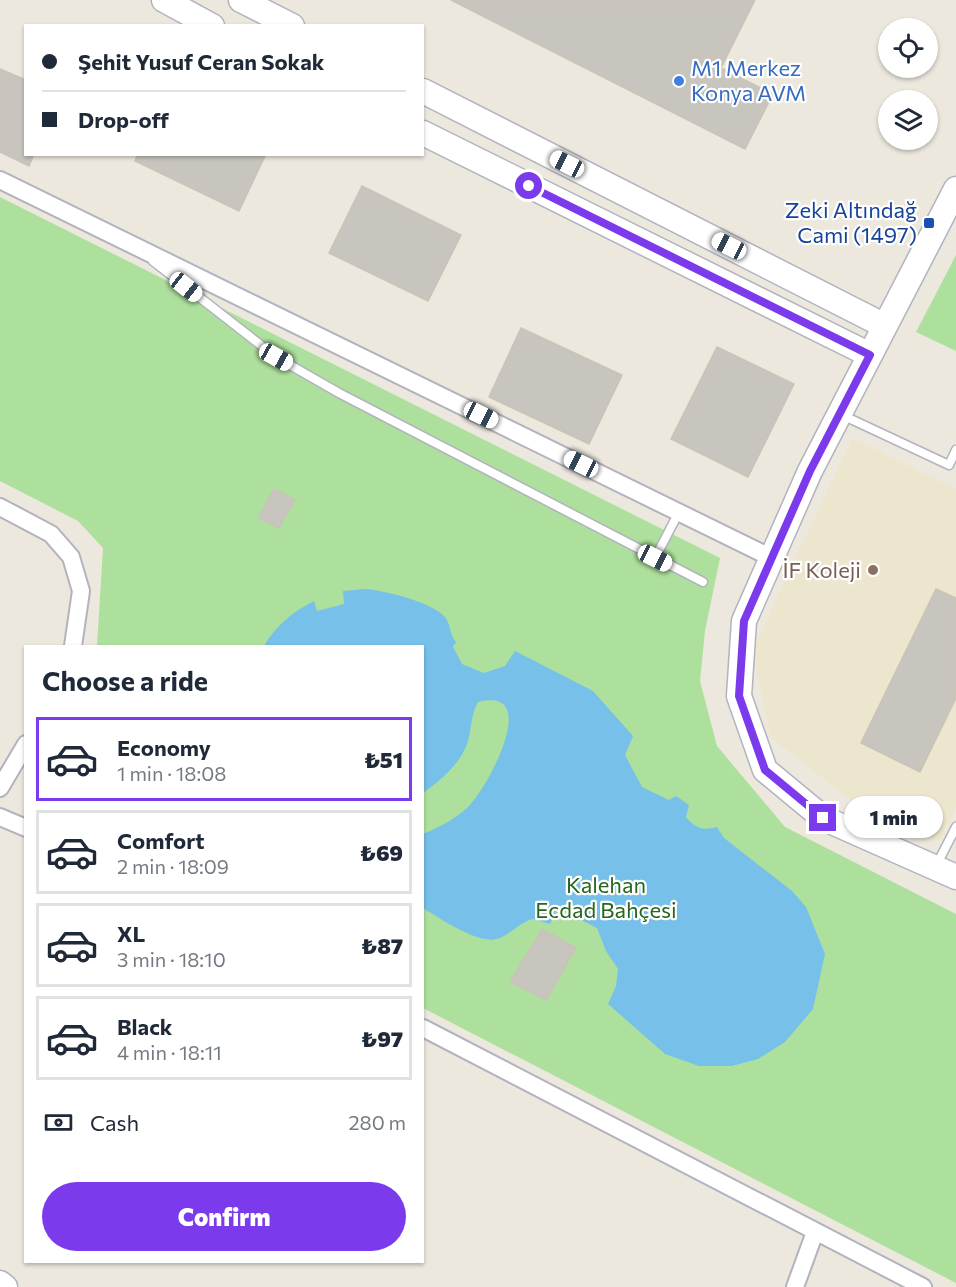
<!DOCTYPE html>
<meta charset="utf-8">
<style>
body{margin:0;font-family:Commissioner,sans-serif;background:#f2f2f3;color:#1f2937;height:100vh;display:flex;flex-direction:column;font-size:22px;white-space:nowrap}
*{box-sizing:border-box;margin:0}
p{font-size:20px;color:#747a83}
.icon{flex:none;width:33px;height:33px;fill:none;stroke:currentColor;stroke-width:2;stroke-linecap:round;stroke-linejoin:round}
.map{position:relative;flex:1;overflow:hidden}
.panel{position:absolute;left:24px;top:645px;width:400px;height:618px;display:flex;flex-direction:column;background:#fff;border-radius:0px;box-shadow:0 2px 4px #0004}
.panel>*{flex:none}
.top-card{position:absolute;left:24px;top:24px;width:400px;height:132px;border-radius:0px;box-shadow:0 2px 4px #0004;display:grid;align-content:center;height:132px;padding:0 18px;background:#fff}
.fabs{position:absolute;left:878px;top:18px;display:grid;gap:12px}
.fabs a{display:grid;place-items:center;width:60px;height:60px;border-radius:50%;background:#fff;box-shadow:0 2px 4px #0004;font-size:30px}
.end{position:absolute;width:27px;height:27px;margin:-14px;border:8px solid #7c3aed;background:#fff;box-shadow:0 0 0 3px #fff}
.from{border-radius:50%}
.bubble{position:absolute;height:42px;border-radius:21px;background:#fff;box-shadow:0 2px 4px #0004;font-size:20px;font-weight:800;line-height:42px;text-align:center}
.car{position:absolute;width:18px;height:36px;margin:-18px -9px;border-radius:8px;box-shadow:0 0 4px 2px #0007;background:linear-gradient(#fff 24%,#345 0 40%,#fff 0 76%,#345 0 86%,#fff 0)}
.top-card b{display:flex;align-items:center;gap:21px;height:57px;font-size:22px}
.top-card b+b{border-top:2px solid #e0e1e3}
.top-card i{width:15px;height:15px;background:#1f2937}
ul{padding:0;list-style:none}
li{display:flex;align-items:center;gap:18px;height:84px;margin:0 12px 9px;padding:0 6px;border:3px solid #e0e1e3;border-radius:0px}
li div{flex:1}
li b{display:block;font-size:22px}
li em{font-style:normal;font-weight:800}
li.current{border-color:#7c3aed}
li>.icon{width:54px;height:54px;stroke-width:1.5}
h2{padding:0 18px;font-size:27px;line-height:72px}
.pay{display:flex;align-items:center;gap:15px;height:66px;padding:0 18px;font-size:22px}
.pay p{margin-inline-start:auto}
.button{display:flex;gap:12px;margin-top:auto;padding:12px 18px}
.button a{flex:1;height:69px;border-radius:36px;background:#7c3aed;color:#fff;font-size:24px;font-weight:800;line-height:69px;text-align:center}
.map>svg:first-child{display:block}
.education{fill:#ede6cf}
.green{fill:#aee09d}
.water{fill:#76c0e9}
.building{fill:#c8c4be;stroke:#c8c4b8;stroke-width:1.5}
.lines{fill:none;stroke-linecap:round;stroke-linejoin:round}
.lane-casing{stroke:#b2b3be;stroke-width:11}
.street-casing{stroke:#b2b3be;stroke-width:20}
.secondary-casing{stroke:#b2b3be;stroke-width:27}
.lane{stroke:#fff;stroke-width:8}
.street{stroke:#fff;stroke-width:16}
.secondary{stroke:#fff;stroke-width:24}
.route{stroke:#7c3aed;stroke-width:8}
.shop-dot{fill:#3f7fe0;stroke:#fff;stroke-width:2}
.transit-dot{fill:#1a4fb4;stroke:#fff;stroke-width:2}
.education-dot{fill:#8d6e63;stroke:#fff;stroke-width:2}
.labels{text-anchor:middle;stroke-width:4.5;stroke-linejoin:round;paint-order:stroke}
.shop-label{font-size:22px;fill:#366cbe;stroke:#fff;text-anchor:start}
.transit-label{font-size:22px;fill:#164399;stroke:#fff;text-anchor:end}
.education-label{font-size:22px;fill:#785e54;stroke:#fff;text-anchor:end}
.park-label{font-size:22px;fill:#26661e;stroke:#fff}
</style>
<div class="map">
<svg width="956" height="1287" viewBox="0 0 956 1287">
<rect width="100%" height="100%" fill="#ece8de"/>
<path class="education" d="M852,438L956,489V808L939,842L845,796L771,738L752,651Z"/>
<path class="green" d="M0,197L720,558L705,631L700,681L717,746L785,827L956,914V1283L423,1008V646H97L103,548L78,521L0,481Z
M956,255V351L916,332Z"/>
<path class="water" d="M365,589C383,590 438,603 447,620C451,628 450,635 456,642L453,647L462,664L484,673L505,666L515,651L593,691L633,736L625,755L642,787L669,800L676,796L689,805L686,817C695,828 703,831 717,827L724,838L792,891L806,907L825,954L813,1009L785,1042L758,1059L732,1066H699L665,1054L608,1004L616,986L618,969L606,951L597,928L558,908L550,924L533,919C519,922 510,936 496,939C478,944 439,918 423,908V834C438,828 455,819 467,808C486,791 544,685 478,702C470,716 472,730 467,744C460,764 440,781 423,793V646H264C276,625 294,611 314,601L317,611L344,604L343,591Z"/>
<path class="building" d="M451,0H755L721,68L773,94L745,149Z
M0,69L26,80V154H34L29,166L0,152Z
M138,154H266L239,211L135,161Z
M362,186L461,235L428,301L329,253Z
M521,328L622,375L589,444L489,397Z
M717,347L794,384L748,477L671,439Z
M274,489L295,500L279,528L258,518Z
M936,589L956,598V698L920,772L861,743Z
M542,929L576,948L546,1000L510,982Z"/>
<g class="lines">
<defs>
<path id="lane" d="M153,261L276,357L339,393L703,582
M842,415L949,465L956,450
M655,558L679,512
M936,866L956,827"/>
<path id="street" d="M0,180L772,558
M0,507L51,534L71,557L81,591L73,646
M0,788L26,744
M0,817L26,828
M423,1028L923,1287
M795,1287L815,1232"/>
<path id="secondary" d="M164,0L212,26
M241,0L292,26
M423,91L885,326
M423,133L870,355
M956,189L810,471L744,621L739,696L765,770L823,818L956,877
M0,1283L5,1287"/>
</defs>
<use href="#lane" class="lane-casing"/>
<use href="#street" class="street-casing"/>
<use href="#secondary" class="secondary-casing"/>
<use href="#lane" class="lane"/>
<use href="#street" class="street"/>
<use href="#secondary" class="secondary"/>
</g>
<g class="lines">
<path class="route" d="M529,186L870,355L810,471L744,621L739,696L765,770L823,818"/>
</g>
<circle class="shop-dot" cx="679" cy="81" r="6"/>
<rect class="transit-dot" x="923" y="217" width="12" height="12" rx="3"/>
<circle class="education-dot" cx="873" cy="570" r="6"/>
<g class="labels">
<g class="shop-label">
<text x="691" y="76">M1 Merkez<tspan x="691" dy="25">Konya AVM</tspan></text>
</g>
<g class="transit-label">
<text x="917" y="218">Zeki Altındağ<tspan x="917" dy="25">Cami (1497)</tspan></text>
</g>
<g class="education-label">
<text x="861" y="578">İF Koleji</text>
</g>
<g class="park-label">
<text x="606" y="893">Kalehan<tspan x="606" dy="25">Ecdad Bahçesi</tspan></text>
</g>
</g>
</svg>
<div class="fabs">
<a><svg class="icon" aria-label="locate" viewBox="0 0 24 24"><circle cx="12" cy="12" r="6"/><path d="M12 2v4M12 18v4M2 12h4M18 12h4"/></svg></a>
<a><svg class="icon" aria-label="layers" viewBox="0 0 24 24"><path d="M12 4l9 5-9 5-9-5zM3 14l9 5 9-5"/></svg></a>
</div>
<i class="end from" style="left:529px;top:186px"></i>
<i class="end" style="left:823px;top:818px"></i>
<div class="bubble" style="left:844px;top:796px;width:99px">1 min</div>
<i class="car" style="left:567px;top:164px;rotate:297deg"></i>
<i class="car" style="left:729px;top:246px;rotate:297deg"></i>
<i class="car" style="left:186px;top:287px;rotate:128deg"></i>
<i class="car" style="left:276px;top:357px;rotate:119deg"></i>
<i class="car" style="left:481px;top:415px;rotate:116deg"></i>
<i class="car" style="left:581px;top:464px;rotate:296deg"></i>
<i class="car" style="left:655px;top:558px;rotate:117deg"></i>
<div class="top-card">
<b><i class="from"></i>Şehit Yusuf Ceran Sokak</b>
<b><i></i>Drop-off</b>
</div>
<section class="panel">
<h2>Choose a ride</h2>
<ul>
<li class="current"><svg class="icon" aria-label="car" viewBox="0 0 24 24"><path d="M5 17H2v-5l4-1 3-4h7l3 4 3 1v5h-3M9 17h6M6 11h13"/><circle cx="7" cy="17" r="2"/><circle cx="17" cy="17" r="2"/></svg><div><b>Economy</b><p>1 min · 18:08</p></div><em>₺51</em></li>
<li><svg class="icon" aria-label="car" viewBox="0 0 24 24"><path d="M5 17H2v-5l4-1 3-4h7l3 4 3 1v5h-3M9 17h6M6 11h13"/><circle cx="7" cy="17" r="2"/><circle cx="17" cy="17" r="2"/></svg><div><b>Comfort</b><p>2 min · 18:09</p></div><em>₺69</em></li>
<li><svg class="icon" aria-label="car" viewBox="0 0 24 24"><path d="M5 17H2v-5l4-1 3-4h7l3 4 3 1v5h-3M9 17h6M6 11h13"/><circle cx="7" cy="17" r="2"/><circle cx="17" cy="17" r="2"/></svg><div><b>XL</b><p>3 min · 18:10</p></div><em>₺87</em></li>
<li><svg class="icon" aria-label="car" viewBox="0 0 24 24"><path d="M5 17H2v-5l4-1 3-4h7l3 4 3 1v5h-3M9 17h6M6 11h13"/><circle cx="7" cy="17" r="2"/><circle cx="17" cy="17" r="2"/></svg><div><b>Black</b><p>4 min · 18:11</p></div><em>₺97</em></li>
</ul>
<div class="pay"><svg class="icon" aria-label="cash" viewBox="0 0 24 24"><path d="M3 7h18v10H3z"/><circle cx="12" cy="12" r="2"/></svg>Cash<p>280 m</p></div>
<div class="button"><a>Confirm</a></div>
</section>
</div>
